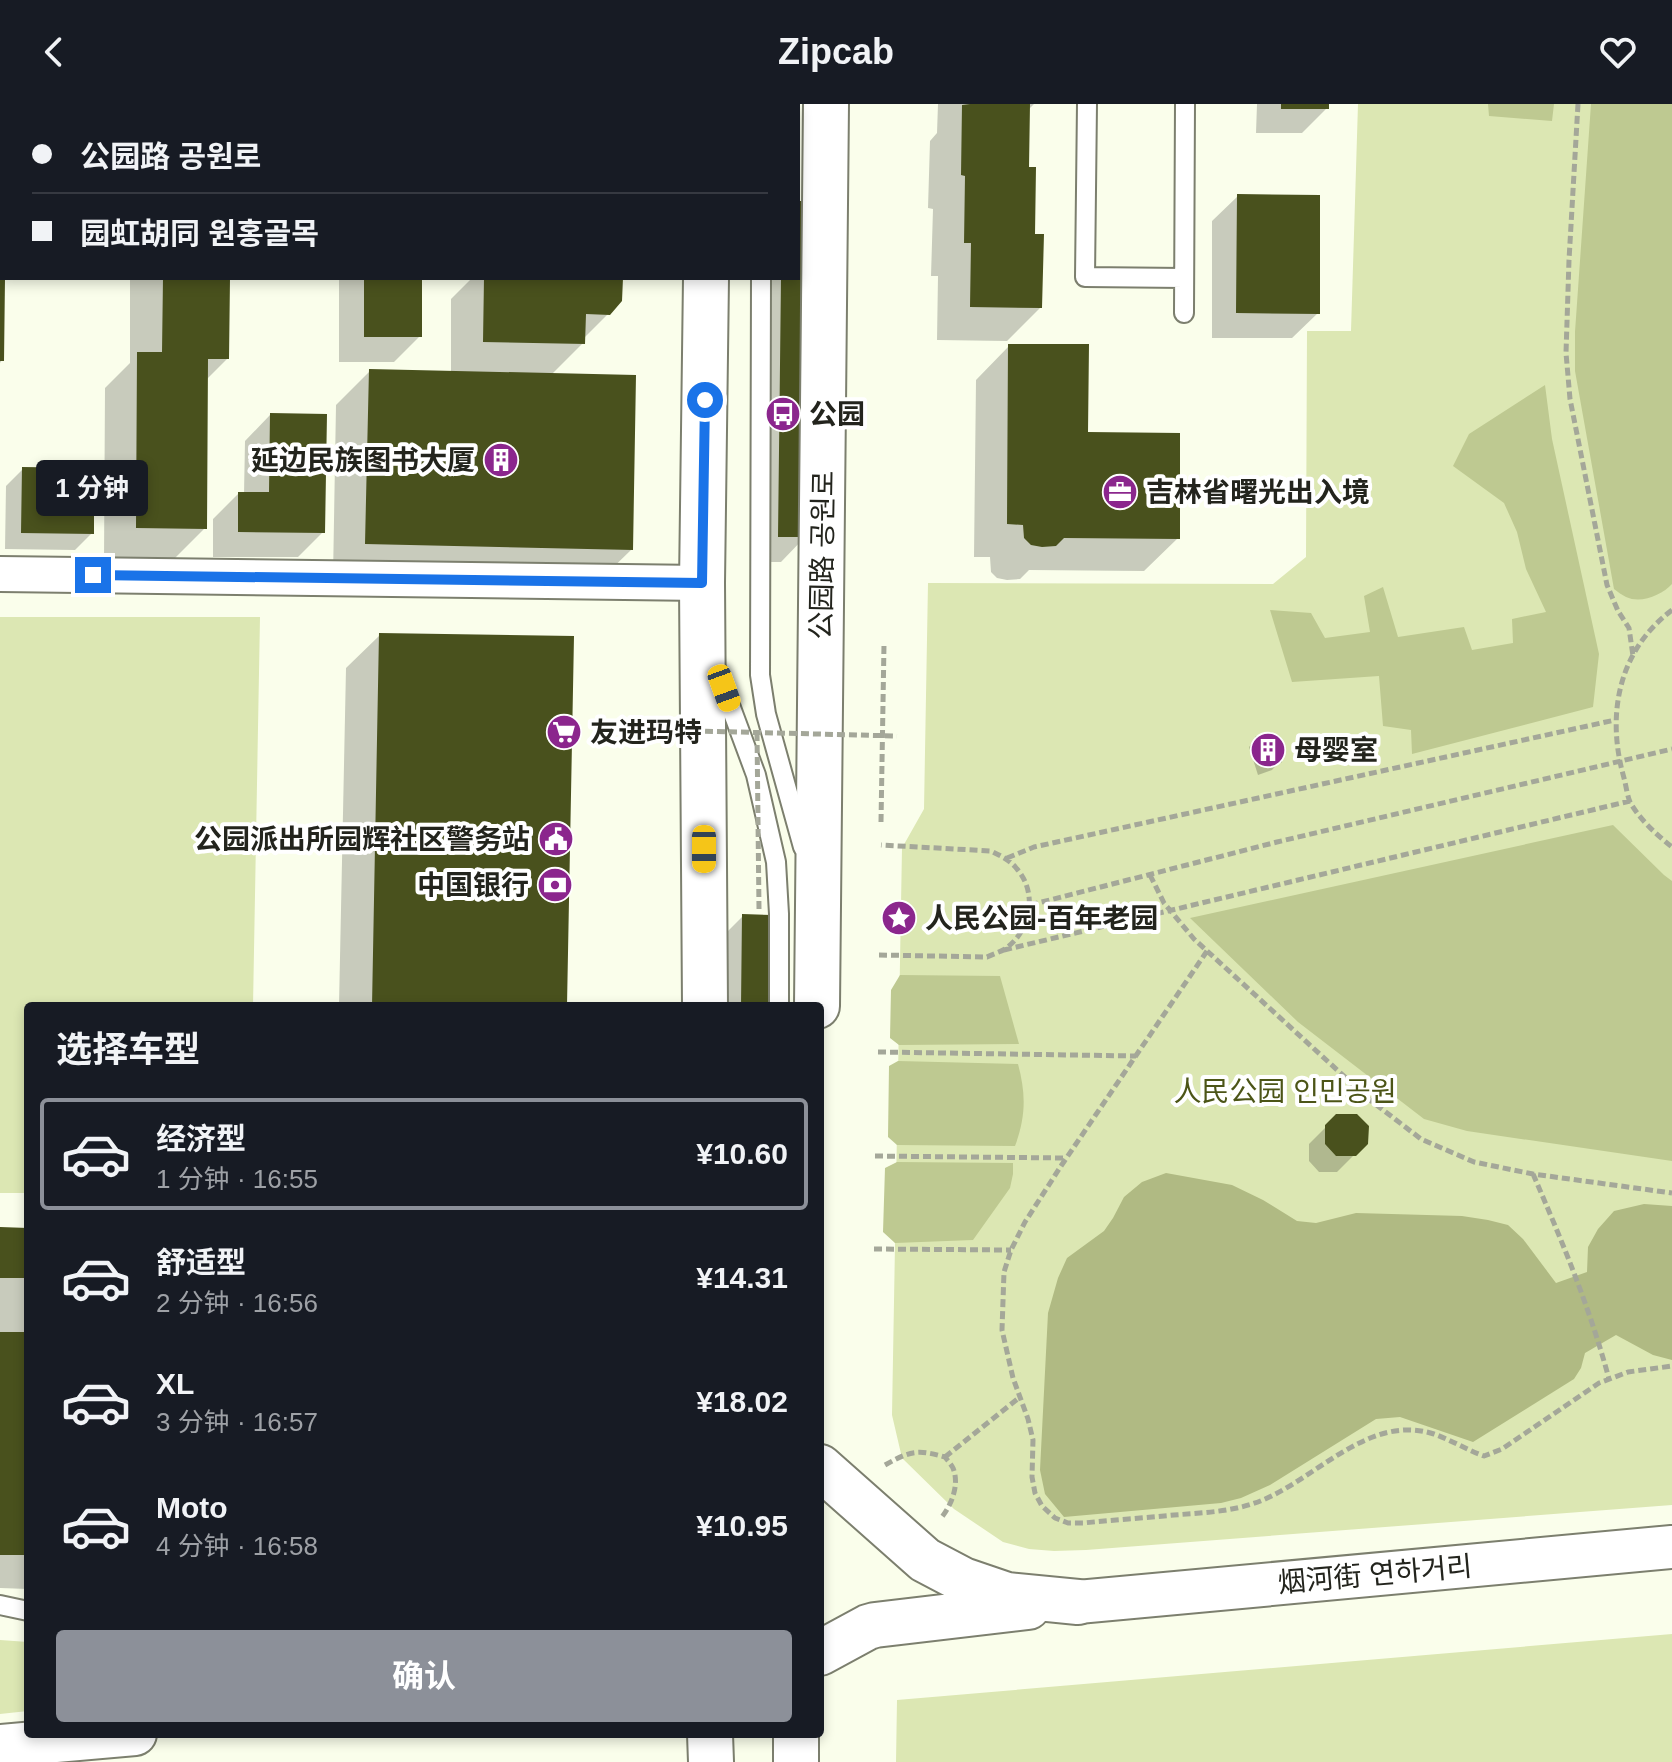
<!DOCTYPE html>
<html lang="zh">
<meta charset="utf-8">
<style>
body{margin:0;font-family:Arial,"Noto Sans SC","Noto Sans KR",sans-serif;background:#20242c;color:#f1f3f6;height:100vh;display:flex;flex-direction:column;font-size:30px;white-space:nowrap}
*{box-sizing:border-box;margin:0}
p{font-size:26px;color:#9ea1a6}
.icon{flex:none;width:44px;height:44px;fill:none;stroke:currentColor;stroke-width:2;stroke-linecap:round;stroke-linejoin:round}
.map{position:relative;flex:1;overflow:hidden}
.panel{position:absolute;left:24px;top:898px;width:800px;height:736px;display:flex;flex-direction:column;background:#171b24;border-radius:8px;box-shadow:0 4px 12px #0003}
.panel>*{flex:none}
.banner{position:absolute;left:0px;top:0px;width:800px;height:176px;box-shadow:0 4px 12px #0003;display:grid;align-content:center;height:176px;padding:0 32px;background:#171b24}
.end{position:absolute;width:36px;height:36px;margin:-18px;border:10px solid #1a73e8;background:#fff;box-shadow:0 0 0 4px #fff}
.from{border-radius:50%}
.bubble{position:absolute;height:56px;border-radius:8px;background:#171b24;box-shadow:0 4px 12px #0003;font-size:26px;font-weight:700;line-height:56px;text-align:center}
.car{position:absolute;width:24px;height:48px;margin:-24px -12px;border-radius:10px;box-shadow:0 0 6px 2px #0007;background:linear-gradient(#f5c518 24%,#345 0 40%,#f5c518 0 76%,#345 0 86%,#f5c518 0)}
.banner b{display:flex;align-items:center;gap:28px;height:76px;font-size:30px}
.banner b+b{border-top:2px solid #363941}
.banner i{width:20px;height:20px;background:#f1f3f6}
ul{padding:0;list-style:none}
li{display:flex;align-items:center;gap:24px;height:112px;margin:0 16px 12px;padding:0 16px;border:4px solid transparent;border-radius:8px}
li div{flex:1}
li b{display:block;font-size:30px}
li em{font-style:normal;font-weight:700}
li.selected{border-color:#8c9099}
li>.icon{width:72px;height:72px;stroke-width:1.5}
h2{padding:0 32px;font-size:36px;line-height:96px}
.button{display:flex;gap:16px;margin-top:auto;padding:16px 32px}
.button a{flex:1;height:92px;border-radius:8px;background:#8c9099;color:#fff;font-size:32px;font-weight:700;line-height:92px;text-align:center}
header{display:flex;justify-content:space-between;align-items:center;height:104px;padding:0 32px;background:#171b24;font-size:36px;font-weight:700}
.map>svg:first-child{display:block}
.green{fill:#dce7b3}
.forest{fill:#bec991}
.water{fill:#b0ba83}
.shadow{fill:#0003}
.building{fill:#49511d}
.lines{fill:none;stroke-linecap:round;stroke-linejoin:round}
.service-casing{stroke:#7c7f6e;stroke-width:22}
.minor-casing{stroke:#7c7f6e;stroke-width:38}
.tertiary-casing{stroke:#7c7f6e;stroke-width:46}
.primary-casing{stroke:#7c7f6e;stroke-width:48}
.path{stroke:#a4a799;stroke-width:5;stroke-dasharray:8 4;stroke-linecap:butt}
.service{stroke:#fff;stroke-width:18}
.minor{stroke:#fff;stroke-width:34}
.tertiary{stroke:#fff;stroke-width:42}
.primary{stroke:#fff;stroke-width:44}
.path-bridge{stroke:#a4a799;stroke-width:5;stroke-dasharray:8 4;stroke-linecap:butt}
.route{stroke:#1a73e8;stroke-width:10}
.labels{text-anchor:middle;stroke-width:8;stroke-linejoin:round;paint-order:stroke}
.poi-label{font-size:28px;font-weight:bold;fill:#23241d;stroke:#fff;text-anchor:start}
.street-label{font-size:28px;fill:#23241d;stroke:#fff}
.park-label{font-size:28px;fill:#4c5517;stroke:#fff}
</style>
<header><svg class="icon" aria-label="back" viewBox="0 0 24 24"><path d="M15 5l-7 7 7 7"/></svg>Zipcab<svg class="icon" aria-label="heart" viewBox="0 0 24 24"><path d="M12 20l-8-8c-3-5 5-10 8-4 3-6 11-1 8 4z"/></svg></header>
<div class="map">
<svg width="1672" height="1658" viewBox="0 0 1672 1658">
<rect width="100%" height="100%" fill="#fafeeb"/>
<path class="green" d="M1358,0H1672V1401L1086,1446L1054,1447L1029,1445L1003,1438L954,1405L902,1354L892,1311L902,744L924,705L928,479L1273,480L1306,453L1307,227H1351Z
M0,513H260L253,902H28V1089H0Z
M1672,1530V1658H896L897,1596Z
M0,1536L28,1538V1607L0,1610Z"/>
<path class="forest" d="M1488,0H1554L1552,17L1489,12Z
M1591,0H1672V480C1662,491 1641,500 1626,493C1622,491 1618,488 1614,485L1575,267V228Z
M1545,281L1552,335L1599,550L1593,603L1412,650L1411,626L1383,622L1379,572L1292,578L1270,506L1311,509L1325,534L1370,528L1364,492L1383,483L1398,533L1464,523L1472,546L1513,539L1512,515L1546,508L1526,465L1517,428L1504,399L1453,362L1469,330Z
M1613,721L1664,771L1672,777V1057L1467,1027L1424,1015L1298,918L1190,814Z
M900,871L1000,872L1019,940L899,941L890,934L891,886Z
M898,957L1018,960C1026,990 1026,1012 1015,1042L897,1041L888,1033L889,962Z
M897,1058L1013,1059V1070L1010,1084L973,1136L895,1139L883,1128L885,1064Z"/>
<path class="water" d="M1166,1069L1232,1081L1263,1096L1297,1117L1316,1119L1356,1109L1462,1112L1488,1116L1508,1121L1523,1135L1556,1179L1587,1168L1588,1143L1598,1125L1614,1107L1644,1100L1672,1102V1256L1653,1251L1616,1231L1585,1249L1581,1264L1574,1275L1473,1338L1400,1313L1376,1315L1270,1381L1241,1394L1221,1399L1064,1413L1045,1390L1040,1366L1048,1209L1058,1174L1067,1154L1104,1127L1113,1114L1124,1093L1142,1078Z"/>
<path class="shadow" d="M0,0H18V2H2V76L0,78Z
M29,0H140V2H29Z
M226,0H321V2H227Z
M345,0H420V2H343Z
M463,0H628V2H463Z
M938,0H1034L1028,6L1027,65L1040,204L1007,237L937,236L938,172H931L933,105L928,104L930,37L937,29Z
M1257,0H1327V4L1302,29H1256Z
M0,83H2L3,174L2,256L0,259Z
M1238,92L1318,209L1292,234H1212V117Z
M798,99L806,432L781,458H753L756,174H798Z
M130,174H228L227,255L206,276L205,424L171,458L104,457L105,284L130,259Z
M339,174H420V232L394,258H339Z
M472,174H621L609,209L583,235V239L551,271L631,446L597,479L333,473L336,301L370,267L451,269V195Z
M1009,242L1178,434L1144,467L1029,466L1020,475L1007,476L997,474L991,468L990,453H974L976,276Z
M270,311L323,428L298,453H213V415L238,390H244L245,337Z
M23,365L92,429L75,446L5,445L6,382Z
M380,531L565,902H339L346,564Z
M1256,635L1279,658L1272,666L1258,671L1249,643Z
M743,812L769,902H716L717,838Z
M1337,1012L1366,1039L1337,1068H1319L1309,1057V1040Z
M0,1125L28,1126V1485L0,1484Z"/>
<path class="building" d="M970,0H1030L1029,63H1036L1035,130H1044L1042,204L970,203L971,139H964L965,72L961,71L962,1Z
M1281,0H1329V5H1281Z
M1237,90L1320,91V210L1236,209Z
M798,97H813L808,433H778L781,174H798Z
M0,174H5L4,257H0Z
M163,174H230L229,255H208L207,425L136,424L137,248H162Z
M364,174H422V233H364Z
M484,174H623L622,197L610,211L586,210L585,240L483,238Z
M1008,240H1089L1088,328L1180,329V435L1064,434L1056,442L1042,443L1031,441L1024,434L1023,421L1007,420Z
M369,265L636,271L633,446L365,440Z
M270,309L327,310L325,429L238,428V388H269Z
M22,363L94,364V430L21,429Z
M379,529L574,532L567,902H372Z
M1271,628L1282,658L1266,664L1255,633Z
M742,810L773,811L771,902H741Z
M1336,1010H1357L1369,1022L1368,1040L1356,1052H1336L1325,1040V1021Z
M0,1123L28,1124V1174H0Z
M25,1182H28V1451H0V1228H24Z"/>
<g class="lines">
<defs>
<path id="service" d="M1087,0L1085,173L1184,174
M776,2V0
M761,174L760,571L766,610L803,743
M1184,209L1185,0
M717,566L756,671L776,758L779,810V902
M0,1501L28,1507"/>
<path id="minor" d="M0,470L702,479"/>
<path id="tertiary" d="M1078,1498L1672,1443
M0,1642L135,1630"/>
<path id="primary" d="M709,2V0
M705,902L702,479L706,174
M817,902L826,0
M820,1363L925,1456L963,1476L1007,1491L1078,1498
M820,1549L868,1523L875,1521L1028,1503
M710,1630L711,1658
M796,1630V1658"/>
</defs>
<use href="#service" class="service-casing"/>
<use href="#minor" class="minor-casing"/>
<use href="#tertiary" class="tertiary-casing"/>
<use href="#primary" class="primary-casing"/>
<path class="path" d="M1578,0L1569,156L1566,249L1570,295L1607,481L1618,507L1629,524L1633,552
M1672,506C1618,547 1606,611 1624,674C1626,681 1627,691 1630,698C1640,716 1657,731 1672,743
M881,718L884,540
M1007,754L1034,743L1615,616
M1150,771L1164,799L1194,835L1370,996L1421,1035L1474,1058L1533,1070L1672,1089
M1030,801L1277,738L1672,645
M1004,846L1630,697
M1207,847L1061,1062L1025,1118L1011,1146L1004,1168L1002,1226L1013,1274L1028,1315L1033,1336L1032,1373L1035,1389L1042,1402L1055,1414L1068,1419H1083C1113,1416 1144,1414 1174,1411C1200,1409 1227,1408 1252,1400C1312,1381 1366,1308 1434,1330C1451,1336 1467,1346 1484,1352L1502,1345L1599,1279L1628,1268L1672,1262
M879,851L987,853C993,850 1000,848 1005,845C1031,827 1038,789 1017,765C1010,756 1001,752 991,747L881,741
M878,948L1136,952
M875,1052L1066,1054
M1533,1070C1562,1137 1590,1204 1609,1275
M874,1145L1011,1146
M945,1353L1020,1293
M885,1361C910,1347 917,1345 945,1353C948,1357 951,1360 953,1364C960,1381 951,1402 941,1414"/>
<use href="#service" class="service"/>
<use href="#minor" class="minor"/>
<use href="#tertiary" class="tertiary"/>
<use href="#primary" class="primary"/>
<path class="path-bridge" d="M657,626L897,632
M757,629L759,805"/>
</g>
<g class="lines">
<path class="route" d="M93,471L702,479L705,296"/>
</g>
<defs>
<symbol id="bus-disc" viewBox="-11 -11 22 22"><circle r="9.5" fill="#8b268d" stroke="#fff"/><path d="M-5-6H5V4H4V6H2V4H-2V6H-4V4H-5ZM-3.5-4V0h7V-4ZM-3.5 1.2v1.5H-2V1.2ZM2 1.2v1.5H3.5V1.2Z" fill="#fff"/></symbol>
<symbol id="building-disc" viewBox="-11 -11 22 22"><circle r="9.5" fill="#8b268d" stroke="#fff"/><path d="M-4-6H4V6H1V3H-1V6H-4ZM-2.5-4.3h1.7v1.8h-1.7ZM.8-4.3h1.7v1.8H.8ZM-2.5-1h1.7V.8h-1.7ZM.8-1h1.7V.8H.8Z" fill="#fff"/></symbol>
<symbol id="office-disc" viewBox="-11 -11 22 22"><circle r="9.5" fill="#8b268d" stroke="#fff"/><path d="M-6-3h4V-5.5h4V-3h4V5H-6ZM-1-4.5V-3h2v-1.5ZM-6 0V1H6V0Z" fill="#fff"/></symbol>
<symbol id="supermarket-disc" viewBox="-11 -11 22 22"><circle r="9.5" fill="#8b268d" stroke="#fff"/><path d="M-6-5.5h2.5l.6 2H6L4.5 2H-2.5L-4.4-4H-6ZM-1.5 3.2a1.3 1.3 0 1 0 .1 0ZM3 3.2a1.3 1.3 0 1 0 .1 0Z" fill="#fff"/></symbol>
<symbol id="civic-disc" viewBox="-11 -11 22 22"><circle r="9.5" fill="#8b268d" stroke="#fff"/><path d="M-.6-6.5H3V-4.5H.6V-3L4-1V1h2V6H-6V1h2V-1L-.6-3ZM-1.2 2.5V6h2.4V2.5Z" fill="#fff"/></symbol>
<symbol id="bank-disc" viewBox="-11 -11 22 22"><circle r="9.5" fill="#8b268d" stroke="#fff"/><path d="M-6-4H6V4H-6ZM0-2.3a2.3 2.3 0 1 0 0 4.6a2.3 2.3 0 1 0 0-4.6Z" fill="#fff"/></symbol>
<symbol id="sight-disc" viewBox="-11 -11 22 22"><circle r="9.5" fill="#8b268d" stroke="#fff"/><path d="M0-6L1.8-2.2L6-1.7L2.9 1.2L3.7 5.4L0 3.3L-3.7 5.4L-2.9 1.2L-6-1.7L-1.8-2.2Z" fill="#fff"/></symbol>
</defs>
<g fill-rule="evenodd">
<use href="#bus-disc" x="763" y="290" width="40" height="40"/>
<use href="#building-disc" x="481" y="336" width="40" height="40"/>
<use href="#office-disc" x="1100" y="368" width="40" height="40"/>
<use href="#supermarket-disc" x="544" y="608" width="40" height="40"/>
<use href="#building-disc" x="1248" y="626" width="40" height="40"/>
<use href="#civic-disc" x="536" y="715" width="40" height="40"/>
<use href="#bank-disc" x="535" y="761" width="40" height="40"/>
<use href="#sight-disc" x="879" y="794" width="40" height="40"/>
</g>
<g class="labels">
<g class="poi-label">
<text x="809" y="320">公园</text>
<text x="475" y="366" text-anchor="end">延边民族图书大厦</text>
<text x="1146" y="398">吉林省曙光出入境</text>
<text x="590" y="638">友进玛特</text>
<text x="1294" y="656">母婴室</text>
<text x="530" y="745" text-anchor="end">公园派出所园辉社区警务站</text>
<text x="529" y="791" text-anchor="end">中国银行</text>
<text x="925" y="824">人民公园-百年老园</text>
</g>
<g class="street-label">
<text transform="translate(822 451) rotate(-89)" y="10">公园路 공원로</text>
<text transform="translate(1375 1470) rotate(-5)" y="10">烟河街 연하거리</text>
</g>
<g class="park-label">
<text x="1285" y="997">人民公园 인민공원</text>
</g>
</g>
</svg>
<i class="end from" style="left:705px;top:296px"></i>
<i class="end" style="left:93px;top:471px"></i>
<div class="bubble" style="left:36px;top:356px;width:112px">1 分钟</div>
<i class="car" style="left:724px;top:584px;rotate:160deg"></i>
<i class="car" style="left:704px;top:745px;rotate:180deg"></i>
<div class="banner">
<b><i class="from"></i>公园路 공원로</b>
<b><i></i>园虹胡同 원홍골목</b>
</div>
<section class="panel">
<h2>选择车型</h2>
<ul>
<li class="selected"><svg class="icon" aria-label="car" viewBox="0 0 24 24"><path d="M5 17H2v-5l4-1 3-4h7l3 4 3 1v5h-3M9 17h6M6 11h13"/><circle cx="7" cy="17" r="2"/><circle cx="17" cy="17" r="2"/></svg><div><b>经济型</b><p>1 分钟 · 16:55</p></div><em>¥10.60</em></li>
<li><svg class="icon" aria-label="car" viewBox="0 0 24 24"><path d="M5 17H2v-5l4-1 3-4h7l3 4 3 1v5h-3M9 17h6M6 11h13"/><circle cx="7" cy="17" r="2"/><circle cx="17" cy="17" r="2"/></svg><div><b>舒适型</b><p>2 分钟 · 16:56</p></div><em>¥14.31</em></li>
<li><svg class="icon" aria-label="car" viewBox="0 0 24 24"><path d="M5 17H2v-5l4-1 3-4h7l3 4 3 1v5h-3M9 17h6M6 11h13"/><circle cx="7" cy="17" r="2"/><circle cx="17" cy="17" r="2"/></svg><div><b>XL</b><p>3 分钟 · 16:57</p></div><em>¥18.02</em></li>
<li><svg class="icon" aria-label="car" viewBox="0 0 24 24"><path d="M5 17H2v-5l4-1 3-4h7l3 4 3 1v5h-3M9 17h6M6 11h13"/><circle cx="7" cy="17" r="2"/><circle cx="17" cy="17" r="2"/></svg><div><b>Moto</b><p>4 分钟 · 16:58</p></div><em>¥10.95</em></li>
</ul>
<div class="button"><a>确认</a></div>
</section>
</div>
